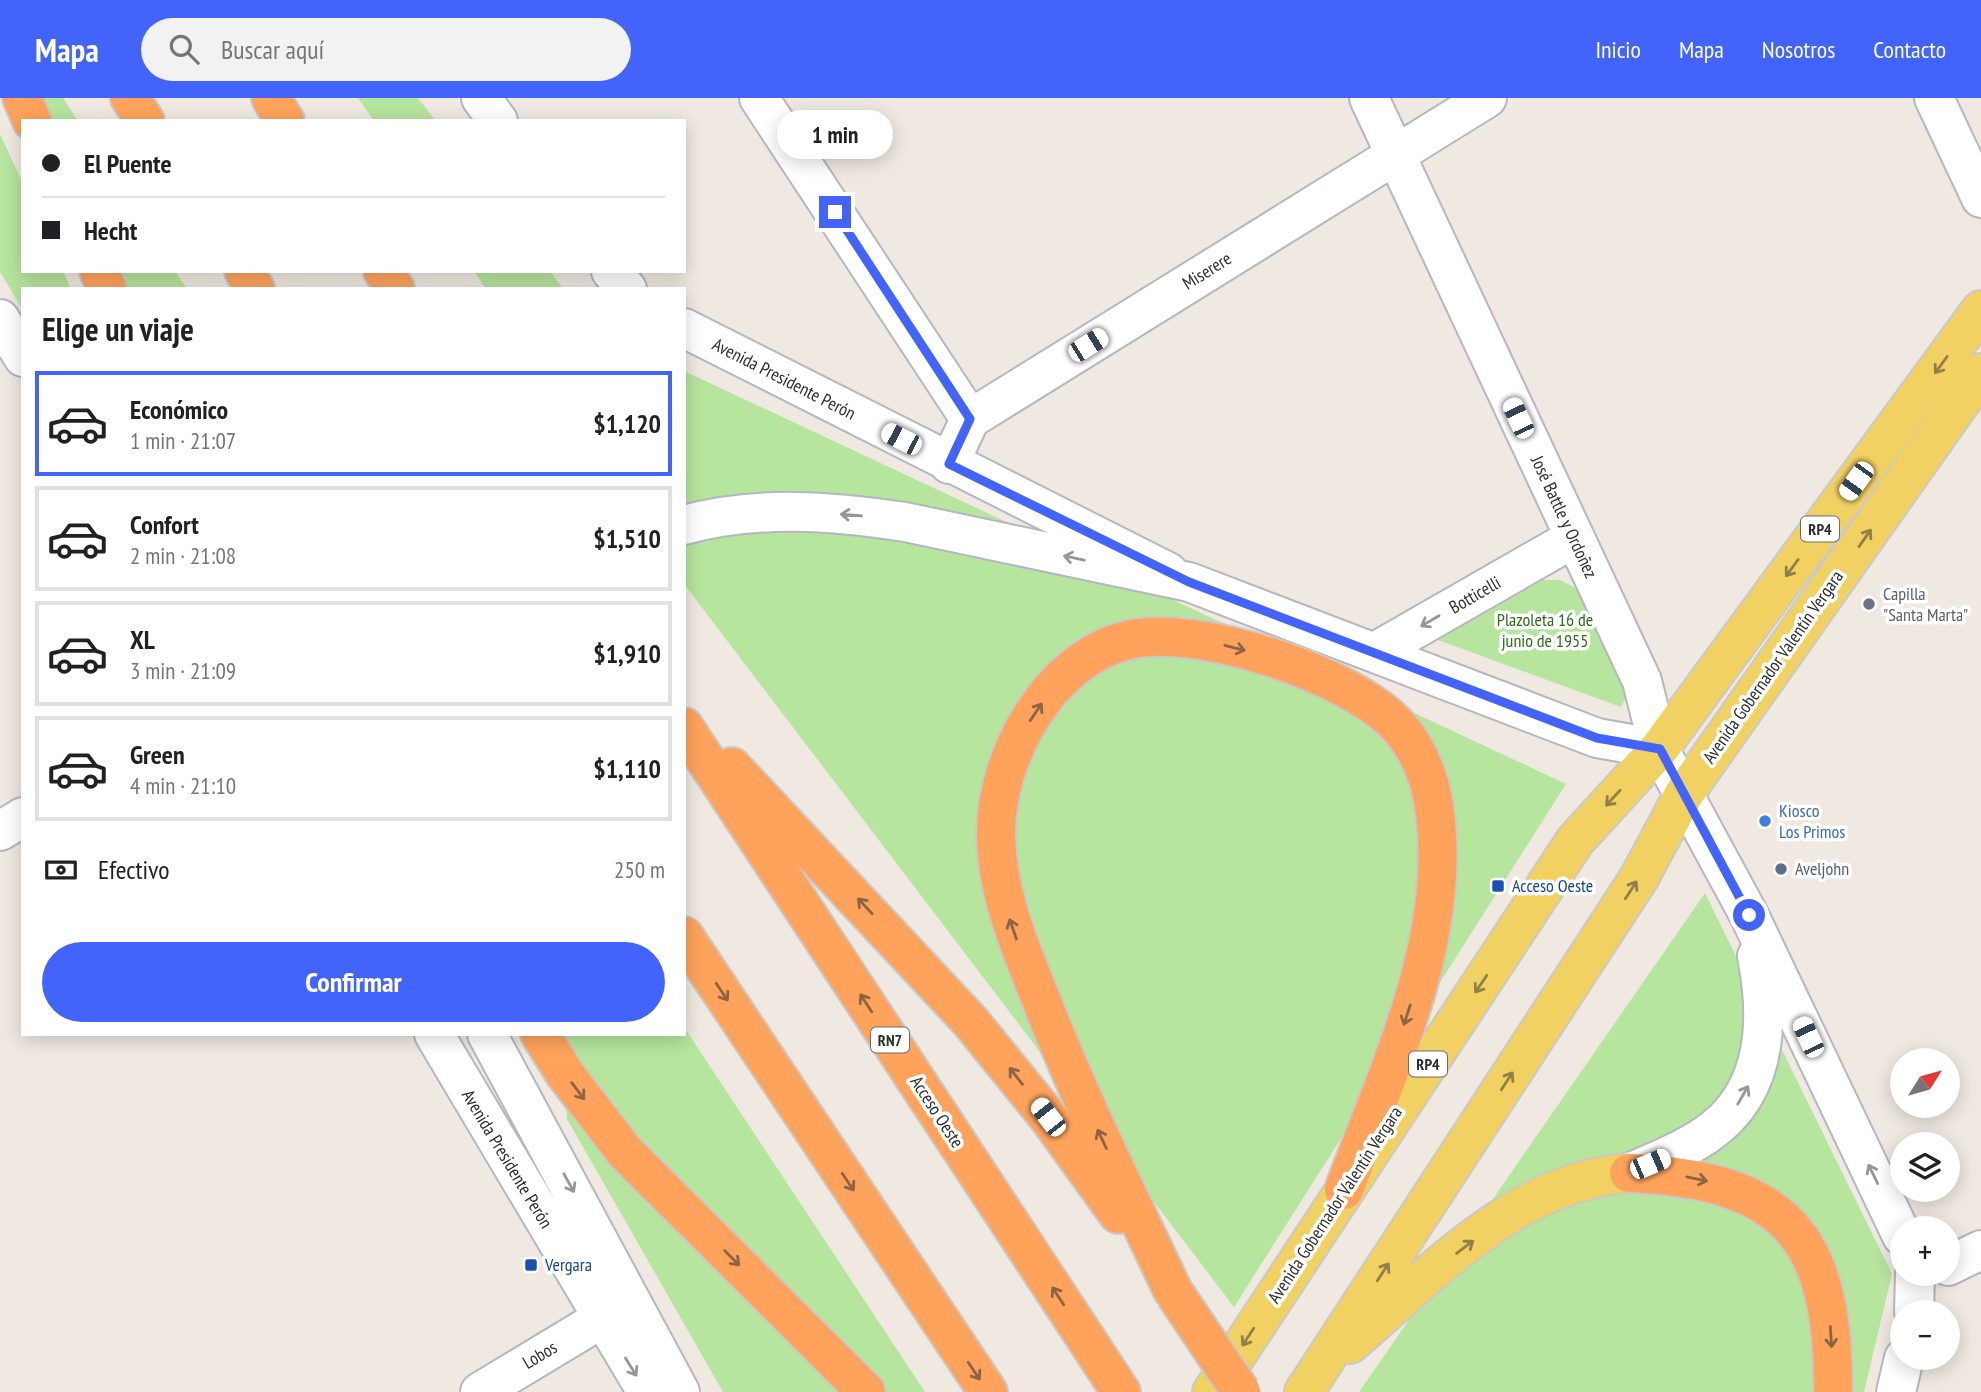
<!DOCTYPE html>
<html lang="es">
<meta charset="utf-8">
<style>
body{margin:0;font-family:"PT Sans Narrow",sans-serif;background:#f2f2f2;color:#202124;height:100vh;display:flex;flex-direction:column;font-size:26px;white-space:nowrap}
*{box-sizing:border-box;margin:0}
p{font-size:23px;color:#757577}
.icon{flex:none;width:38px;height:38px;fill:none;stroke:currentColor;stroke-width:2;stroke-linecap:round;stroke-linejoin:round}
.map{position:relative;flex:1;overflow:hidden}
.side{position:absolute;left:21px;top:189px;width:665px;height:749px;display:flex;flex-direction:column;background:#fff;border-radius:0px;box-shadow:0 4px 18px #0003}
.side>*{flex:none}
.hud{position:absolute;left:21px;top:21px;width:665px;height:154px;border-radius:0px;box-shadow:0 4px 18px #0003;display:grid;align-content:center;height:154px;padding:0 21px;background:#fff}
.needle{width:46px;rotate:53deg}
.tools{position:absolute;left:1890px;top:950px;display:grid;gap:14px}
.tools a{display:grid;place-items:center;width:70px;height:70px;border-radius:50%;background:#fff;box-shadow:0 4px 18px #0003;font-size:35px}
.end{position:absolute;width:32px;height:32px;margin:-16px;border:9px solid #4264fb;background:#fff;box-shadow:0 0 0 4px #fff}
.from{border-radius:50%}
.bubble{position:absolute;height:49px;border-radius:24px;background:#fff;box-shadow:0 4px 18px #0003;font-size:23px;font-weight:700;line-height:49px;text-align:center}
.car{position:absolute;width:21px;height:42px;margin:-21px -10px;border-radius:9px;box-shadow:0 0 5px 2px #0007;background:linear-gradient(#fff 24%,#345 0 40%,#fff 0 76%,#345 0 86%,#fff 0)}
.hud b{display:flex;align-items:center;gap:24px;height:66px;font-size:26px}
.hud b+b{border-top:2px solid #e0e0e0}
.hud i{width:18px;height:18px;background:#202124}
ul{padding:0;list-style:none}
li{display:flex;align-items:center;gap:21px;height:105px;margin:0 14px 10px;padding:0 7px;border:4px solid #e0e0e0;border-radius:0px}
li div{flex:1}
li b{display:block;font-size:26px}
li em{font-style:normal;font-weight:700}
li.on{border-color:#4264fb}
li>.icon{width:63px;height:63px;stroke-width:1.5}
h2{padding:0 21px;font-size:32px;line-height:84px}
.pay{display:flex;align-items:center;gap:18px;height:77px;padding:0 21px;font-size:26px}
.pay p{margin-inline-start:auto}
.action{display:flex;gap:14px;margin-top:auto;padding:14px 21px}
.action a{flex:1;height:80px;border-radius:42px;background:#4264fb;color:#fff;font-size:28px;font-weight:700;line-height:80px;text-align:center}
header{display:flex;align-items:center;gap:42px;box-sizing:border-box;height:98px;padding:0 35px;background:#4264fb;color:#fff}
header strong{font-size:33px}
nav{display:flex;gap:38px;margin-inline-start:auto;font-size:24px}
.search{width:490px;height:63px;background:#f2f2f2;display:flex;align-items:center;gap:18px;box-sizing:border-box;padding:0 24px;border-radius:38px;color:#757577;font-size:26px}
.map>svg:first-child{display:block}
.grass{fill:#b6e59e}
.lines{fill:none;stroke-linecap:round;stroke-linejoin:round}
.minor-casing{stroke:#b4b7c1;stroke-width:42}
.tertiary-casing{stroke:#b4b7c1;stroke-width:42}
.secondary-casing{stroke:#b4b7c1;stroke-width:42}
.primary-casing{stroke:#c9c9c9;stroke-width:42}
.motorway-casing{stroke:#c9c9c9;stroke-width:42}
.minor{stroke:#fff;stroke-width:38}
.tertiary{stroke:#fff;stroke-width:38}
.secondary{stroke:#fff;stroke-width:38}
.primary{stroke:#f2d163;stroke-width:38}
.motorway{stroke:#ffa35c;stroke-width:38}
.motorway-bridge-casing{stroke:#c9c9c9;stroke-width:42;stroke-linecap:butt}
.motorway-bridge{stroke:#ffa35c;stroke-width:38}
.oneway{stroke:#908048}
.oneway2{stroke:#969696}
.oneway3{stroke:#8c6343}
.route{stroke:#4264fb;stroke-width:9}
.worship-dot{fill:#6b7280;stroke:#fff;stroke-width:2.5}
.shop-dot{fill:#3f7fe0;stroke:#fff;stroke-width:2.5}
.service-dot{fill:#5c6f8a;stroke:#fff;stroke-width:2.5}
.transit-dot{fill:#1a4fb4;stroke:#fff;stroke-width:2.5}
.labels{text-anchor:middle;stroke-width:7;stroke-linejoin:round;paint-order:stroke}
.shield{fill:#fff;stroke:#6d6d6d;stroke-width:2}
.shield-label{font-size:16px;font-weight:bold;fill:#2e2e2e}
.street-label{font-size:18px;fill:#2e2e2e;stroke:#fff}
.worship-label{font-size:18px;fill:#5b616d;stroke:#fff;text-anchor:start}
.park-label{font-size:18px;fill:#2c6e1b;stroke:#fff}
.shop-label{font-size:18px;fill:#366cbe;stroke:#fff;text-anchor:start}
.service-label{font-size:18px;fill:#4e5e75;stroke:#fff;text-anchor:start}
.transit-label{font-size:18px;fill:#164399;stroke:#fff;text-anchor:start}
</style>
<header>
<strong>Mapa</strong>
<div class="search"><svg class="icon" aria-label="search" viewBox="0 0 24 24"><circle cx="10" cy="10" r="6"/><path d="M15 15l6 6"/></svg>Buscar aquí</div>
<nav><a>Inicio</a><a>Mapa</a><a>Nosotros</a><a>Contacto</a></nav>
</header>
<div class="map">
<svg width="1981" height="1294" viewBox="0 0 1981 1294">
<rect width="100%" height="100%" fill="#efe9e1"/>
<path class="grass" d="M42,0H63L78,23H51Z
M358,0H418L436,23H374Z
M0,36L23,86V173H63L71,191H23V212L0,174Z
M119,173H175L187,191H128Z
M474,173H550L563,191H486Z
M684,273L1566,686L1234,1209L684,486Z
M1543,482H1560L1576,490L1628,595L1621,609L1438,542Z
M1705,795L1892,1176L1864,1294H1359Z
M684,929L925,1294H723L567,1021L563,936H684Z"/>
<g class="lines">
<defs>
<path id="minor" d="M759,0L970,321
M1369,0L1642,583L1659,651
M1934,0L1981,100
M949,366L970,321L1487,0
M1375,554L1574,440
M0,733L23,719
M1948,1168L1981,1152
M480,1294L601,1221"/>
<path id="tertiary" d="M481,0L498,23
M611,173L627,191
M0,221L23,259
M684,230L1168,474"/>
<path id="secondary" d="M684,427C757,407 832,413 905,424L1189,484L1597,640L1659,651L1749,817L1902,1138
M434,936L647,1294
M487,936L680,1294
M1629,1075C1655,1064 1682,1053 1706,1037C1767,996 1770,924 1757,858
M1914,1214L1915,1176
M1896,1294L1904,1260"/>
<path id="primary" d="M1350,1246C1431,1177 1516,1082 1629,1075
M1212,1294L1575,743L1659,651L1981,212
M1304,1294L1639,780L1684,696L1981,275"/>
<path id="motorway" d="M22,0L32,23
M130,0L145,23
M271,0L285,23
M99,173L107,191
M244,173L255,191
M383,173L395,191
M684,629L1121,1294
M732,669L970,923L1048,1019L1118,1116
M684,838L988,1294
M540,936L565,976L625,1054L866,1294
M1629,1075C1787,1082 1834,1139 1833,1294
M1172,1191C1127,1095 1079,999 1040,899C1019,847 997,795 996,738C995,661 1047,562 1128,542C1197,526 1341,574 1392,622C1415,644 1427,671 1433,702C1456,835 1388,971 1344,1092"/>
</defs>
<use href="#minor" class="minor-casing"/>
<use href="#tertiary" class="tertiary-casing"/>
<use href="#secondary" class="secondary-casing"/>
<use href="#primary" class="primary-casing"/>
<use href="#motorway" class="motorway-casing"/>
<use href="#minor" class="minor"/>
<use href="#tertiary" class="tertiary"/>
<use href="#secondary" class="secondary"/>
<use href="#primary" class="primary"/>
<use href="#motorway" class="motorway"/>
<defs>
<path id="motorway-bridge" d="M1175,1196L1241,1294"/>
</defs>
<use href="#motorway-bridge" class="motorway-bridge-casing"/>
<use href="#motorway-bridge" class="motorway-bridge"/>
</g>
<defs><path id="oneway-shaft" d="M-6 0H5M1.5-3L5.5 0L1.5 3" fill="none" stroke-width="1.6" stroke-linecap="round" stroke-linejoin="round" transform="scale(1.75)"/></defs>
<g class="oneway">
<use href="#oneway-shaft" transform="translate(1941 267) rotate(126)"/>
<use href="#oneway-shaft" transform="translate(1865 440) rotate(-55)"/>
<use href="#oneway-shaft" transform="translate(1792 470) rotate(126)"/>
<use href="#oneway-shaft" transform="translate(1613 700) rotate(133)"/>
<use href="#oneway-shaft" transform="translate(1631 792) rotate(-57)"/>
<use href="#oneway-shaft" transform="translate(1481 886) rotate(124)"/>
<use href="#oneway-shaft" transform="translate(1507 983) rotate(-57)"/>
<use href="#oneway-shaft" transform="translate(1465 1149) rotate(-37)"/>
<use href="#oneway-shaft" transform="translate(1383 1174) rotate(-57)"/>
<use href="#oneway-shaft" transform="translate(1248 1239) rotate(123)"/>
</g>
<g class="oneway2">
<use href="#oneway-shaft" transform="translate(851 417) rotate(-175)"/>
<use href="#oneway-shaft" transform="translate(1074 460) rotate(-168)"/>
<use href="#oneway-shaft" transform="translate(1430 523) rotate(150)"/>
<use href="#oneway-shaft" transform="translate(1743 997) rotate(-60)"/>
<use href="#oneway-shaft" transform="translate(1873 1076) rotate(-116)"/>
<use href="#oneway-shaft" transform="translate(569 1085) rotate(61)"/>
<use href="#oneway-shaft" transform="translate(631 1269) rotate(58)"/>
</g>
<g class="oneway3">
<use href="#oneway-shaft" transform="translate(1235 550) rotate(14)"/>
<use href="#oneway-shaft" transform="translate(1036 614) rotate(-56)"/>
<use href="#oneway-shaft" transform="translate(865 808) rotate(-133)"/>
<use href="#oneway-shaft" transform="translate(1013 831) rotate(-109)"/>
<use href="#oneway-shaft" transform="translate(722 894) rotate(56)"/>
<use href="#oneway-shaft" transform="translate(866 905) rotate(-123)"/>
<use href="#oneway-shaft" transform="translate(1407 917) rotate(108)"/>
<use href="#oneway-shaft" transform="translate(1016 978) rotate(-128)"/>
<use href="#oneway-shaft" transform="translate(578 993) rotate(53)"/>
<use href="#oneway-shaft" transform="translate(1102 1041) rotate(-115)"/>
<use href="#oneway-shaft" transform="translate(1697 1081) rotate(12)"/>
<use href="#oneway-shaft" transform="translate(848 1084) rotate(56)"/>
<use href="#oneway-shaft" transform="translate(732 1160) rotate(45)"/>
<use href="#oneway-shaft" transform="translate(1058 1198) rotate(-123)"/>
<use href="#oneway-shaft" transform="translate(1831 1239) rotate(86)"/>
<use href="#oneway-shaft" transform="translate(974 1273) rotate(56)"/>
</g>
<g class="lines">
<path class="route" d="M835,114L970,321L949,366L1189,484L1597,640L1660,651L1749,817"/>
</g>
<circle class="worship-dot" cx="1869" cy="506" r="7"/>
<circle class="shop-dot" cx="1765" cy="723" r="7"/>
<circle class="service-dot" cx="1781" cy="771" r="7"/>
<g class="transit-dot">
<rect x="1491" y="781" width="14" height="14" rx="3.5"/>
<rect x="524" y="1160" width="14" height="14" rx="3.5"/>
</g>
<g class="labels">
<g class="shield">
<rect x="1801" y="418.5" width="38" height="25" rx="5"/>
<rect x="871" y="929.5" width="38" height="25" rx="5"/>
<rect x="1409" y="953.5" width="38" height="25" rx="5"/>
</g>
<g class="shield-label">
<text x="1820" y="437">RP4</text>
<text x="890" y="948">RN7</text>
<text x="1428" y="972">RP4</text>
</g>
<g class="street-label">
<text transform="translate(1207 173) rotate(-32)" y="6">Miserere</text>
<text transform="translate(784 281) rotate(27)" y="6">Avenida Presidente Perón</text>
<text transform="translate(1564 419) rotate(65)" y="6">José Battle y Ordoñez</text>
<text transform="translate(1475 497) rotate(-30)" y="6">Botticelli</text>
<text transform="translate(1773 569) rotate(-55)" y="6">Avenida Gobernador Valentín Vergara</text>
<text transform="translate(937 1014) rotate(57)" y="6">Acceso Oeste</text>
<text transform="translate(507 1061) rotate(59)" y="6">Avenida Presidente Perón</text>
<text transform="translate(1335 1107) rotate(-57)" y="6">Avenida Gobernador Valentín Vergara</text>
<text transform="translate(540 1257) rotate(-31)" y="6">Lobos</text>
</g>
<g class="worship-label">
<text x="1883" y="502">Capilla<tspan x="1883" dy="21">"Santa Marta"</tspan></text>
</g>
<g class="park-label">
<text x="1545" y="528">Plazoleta 16 de<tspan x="1545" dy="21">junio de 1955</tspan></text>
</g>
<g class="shop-label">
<text x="1779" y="719">Kiosco<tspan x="1779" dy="21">Los Primos</tspan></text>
</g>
<g class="service-label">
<text x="1795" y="777">Aveljohn</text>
</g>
<g class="transit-label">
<text x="1512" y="794">Acceso Oeste</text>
<text x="545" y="1173">Vergara</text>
</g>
</g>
</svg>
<div class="tools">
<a><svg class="needle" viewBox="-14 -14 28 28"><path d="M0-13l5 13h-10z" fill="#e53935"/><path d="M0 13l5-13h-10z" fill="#757577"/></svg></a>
<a><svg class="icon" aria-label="layers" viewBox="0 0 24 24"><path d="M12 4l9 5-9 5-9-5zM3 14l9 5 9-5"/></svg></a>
<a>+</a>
<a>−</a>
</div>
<i class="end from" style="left:1749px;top:817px"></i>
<i class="end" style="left:835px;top:114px"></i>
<div class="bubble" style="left:777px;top:12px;width:116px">1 min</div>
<i class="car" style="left:1088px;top:247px;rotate:58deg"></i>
<i class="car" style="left:1518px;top:320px;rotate:335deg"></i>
<i class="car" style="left:901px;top:341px;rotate:297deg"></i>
<i class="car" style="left:1856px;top:383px;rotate:216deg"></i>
<i class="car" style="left:1808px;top:939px;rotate:335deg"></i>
<i class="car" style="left:1048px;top:1019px;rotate:322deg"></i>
<i class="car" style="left:1650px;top:1066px;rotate:67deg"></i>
<div class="hud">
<b><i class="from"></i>El Puente</b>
<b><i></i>Hecht</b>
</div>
<section class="side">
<h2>Elige un viaje</h2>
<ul>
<li class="on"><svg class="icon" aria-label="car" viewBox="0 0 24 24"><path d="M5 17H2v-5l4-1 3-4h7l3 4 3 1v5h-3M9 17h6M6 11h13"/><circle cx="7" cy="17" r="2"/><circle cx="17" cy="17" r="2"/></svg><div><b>Económico</b><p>1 min · 21:07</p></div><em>$1,120</em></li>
<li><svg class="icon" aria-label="car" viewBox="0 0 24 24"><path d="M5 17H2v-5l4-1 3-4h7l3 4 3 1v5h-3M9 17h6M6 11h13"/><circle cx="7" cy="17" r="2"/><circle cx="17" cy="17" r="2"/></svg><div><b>Confort</b><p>2 min · 21:08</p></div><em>$1,510</em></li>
<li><svg class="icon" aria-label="car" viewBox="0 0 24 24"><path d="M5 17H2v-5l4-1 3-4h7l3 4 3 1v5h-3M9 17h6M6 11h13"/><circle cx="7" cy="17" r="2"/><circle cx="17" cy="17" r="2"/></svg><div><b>XL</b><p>3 min · 21:09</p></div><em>$1,910</em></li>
<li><svg class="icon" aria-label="car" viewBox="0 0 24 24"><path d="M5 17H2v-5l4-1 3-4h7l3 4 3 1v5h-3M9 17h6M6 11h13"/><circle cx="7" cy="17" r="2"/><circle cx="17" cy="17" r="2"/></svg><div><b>Green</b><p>4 min · 21:10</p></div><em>$1,110</em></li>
</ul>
<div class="pay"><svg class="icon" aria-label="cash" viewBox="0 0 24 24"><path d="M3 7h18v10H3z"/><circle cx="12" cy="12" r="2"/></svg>Efectivo<p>250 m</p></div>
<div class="action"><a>Confirmar</a></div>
</section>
</div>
